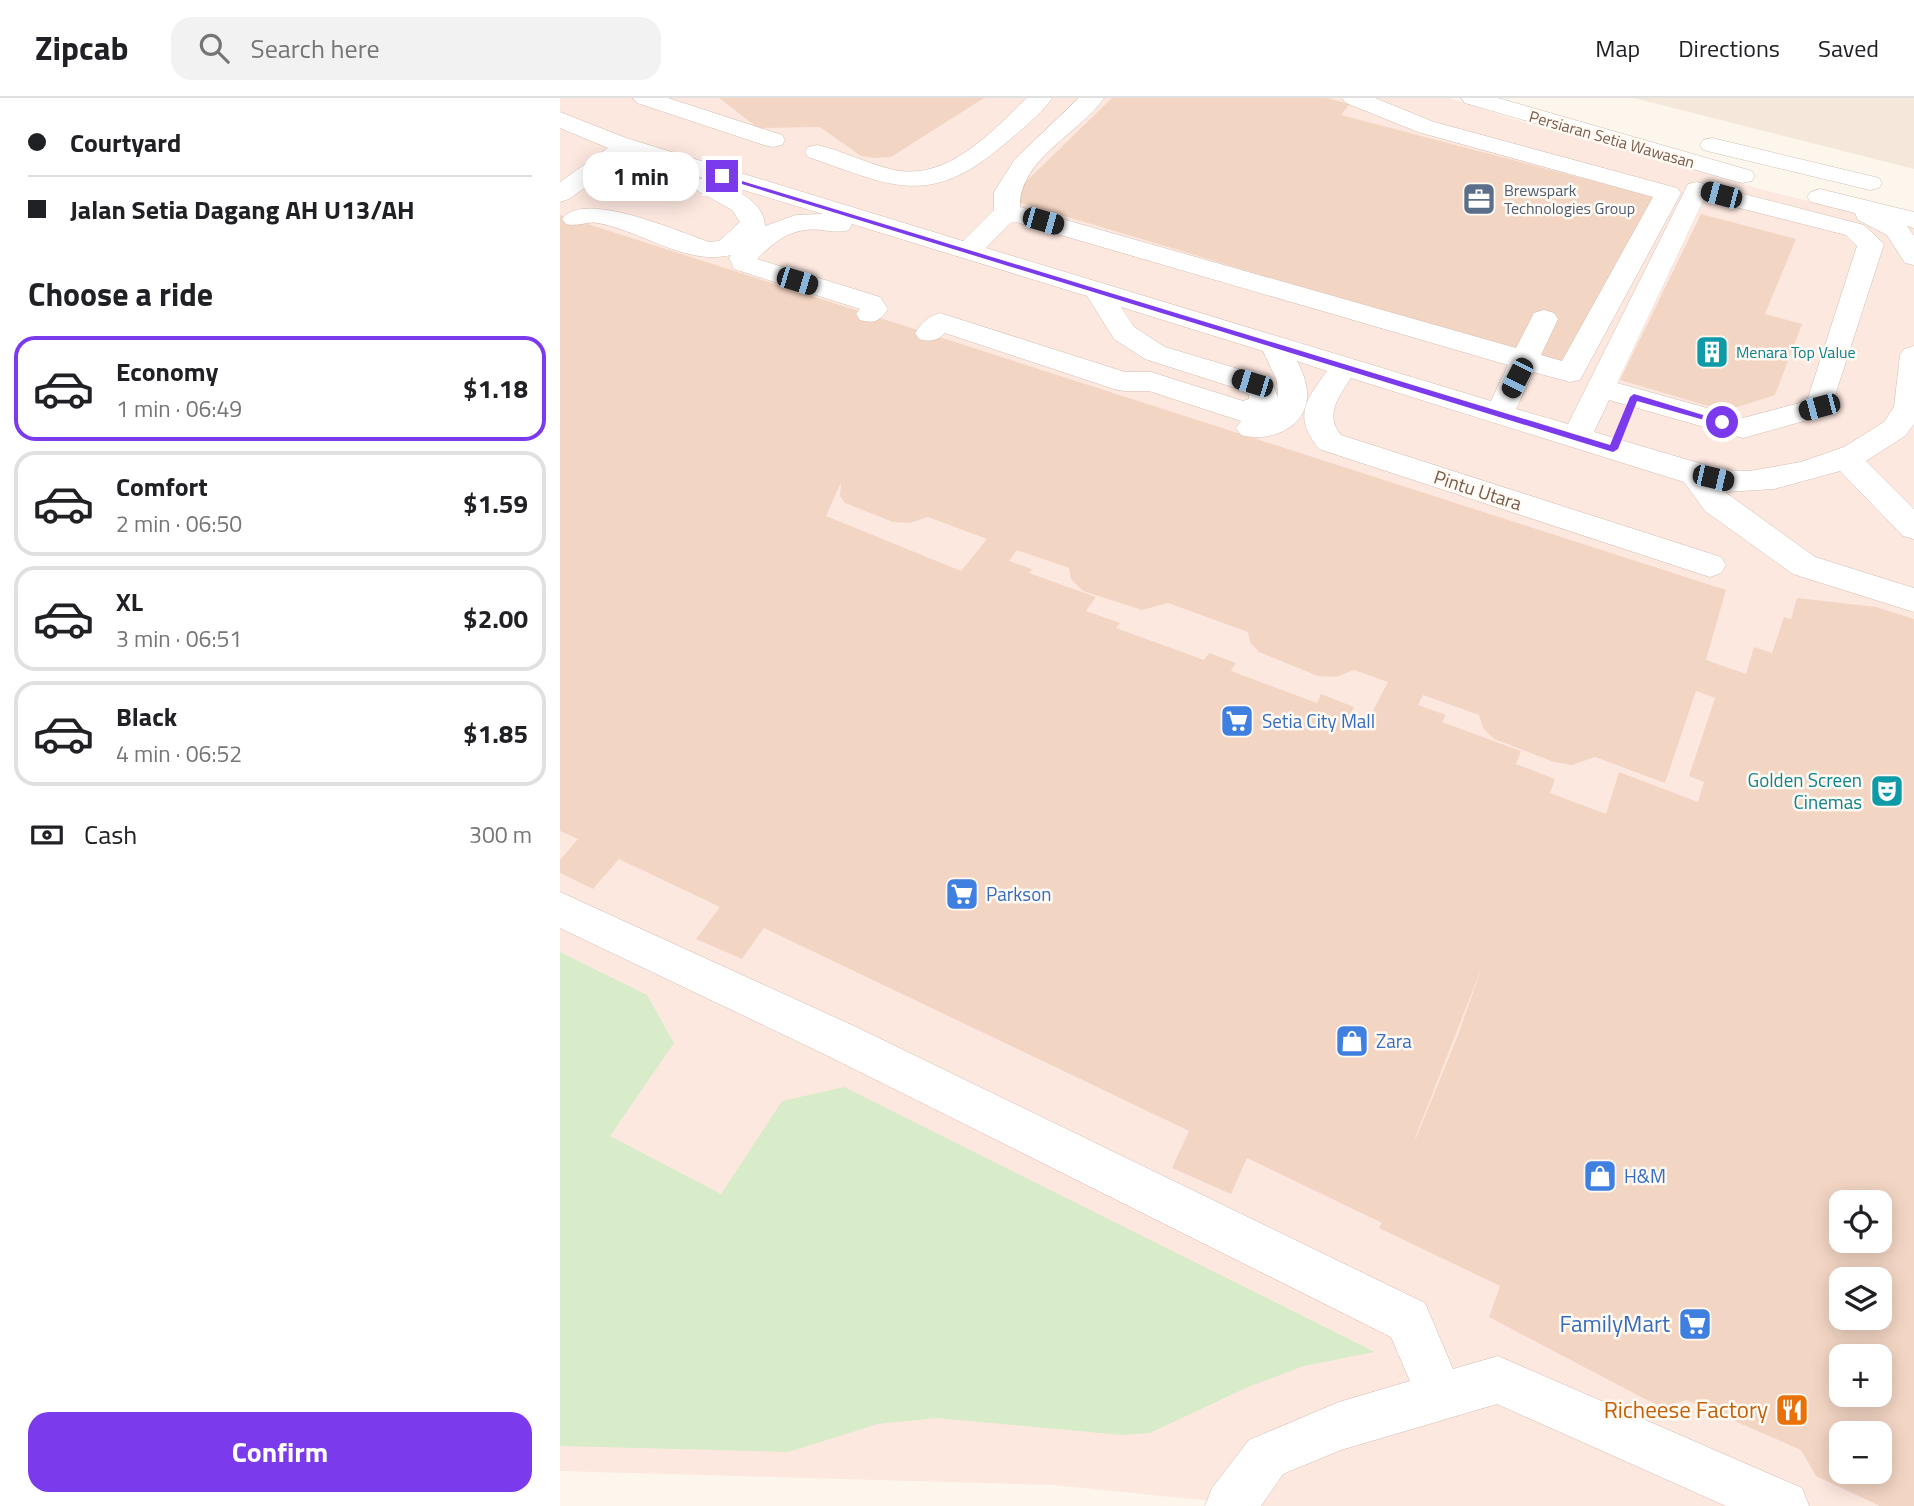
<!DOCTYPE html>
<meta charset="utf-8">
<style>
body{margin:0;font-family:"Titillium Web",sans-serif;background:#f2f2f2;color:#202124;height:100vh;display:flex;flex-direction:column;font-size:26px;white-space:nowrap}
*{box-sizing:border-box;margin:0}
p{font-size:23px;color:#757577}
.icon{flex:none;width:38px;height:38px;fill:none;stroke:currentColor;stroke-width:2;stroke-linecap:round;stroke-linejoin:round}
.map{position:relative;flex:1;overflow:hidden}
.panel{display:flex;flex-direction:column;background:#fff;width:560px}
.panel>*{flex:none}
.hud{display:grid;align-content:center;height:154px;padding:0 28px;background:#fff}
.tools{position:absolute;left:1269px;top:1092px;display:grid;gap:14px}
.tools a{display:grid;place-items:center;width:63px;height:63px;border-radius:14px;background:#fff;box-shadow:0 4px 18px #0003;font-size:35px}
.end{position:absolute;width:32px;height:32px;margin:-16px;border:9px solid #7c3aed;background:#fff;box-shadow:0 0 0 4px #fff}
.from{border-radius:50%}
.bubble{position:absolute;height:49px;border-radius:21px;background:#fff;box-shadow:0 4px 18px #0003;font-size:23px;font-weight:700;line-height:49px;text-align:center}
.car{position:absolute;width:21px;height:42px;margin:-21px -10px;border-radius:9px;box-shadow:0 0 5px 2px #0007;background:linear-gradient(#222 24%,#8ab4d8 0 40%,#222 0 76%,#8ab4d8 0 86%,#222 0)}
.hud b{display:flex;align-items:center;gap:24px;height:66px;font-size:26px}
.hud b+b{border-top:2px solid #e0e0e0}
.hud i{width:18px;height:18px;background:#202124}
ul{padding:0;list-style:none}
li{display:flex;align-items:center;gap:21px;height:105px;margin:0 14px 10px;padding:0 14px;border:4px solid #e0e0e0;border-radius:21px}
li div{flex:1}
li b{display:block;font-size:26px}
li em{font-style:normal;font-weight:700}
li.selected{border-color:#7c3aed}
li>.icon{width:63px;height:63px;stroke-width:1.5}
h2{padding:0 28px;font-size:32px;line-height:84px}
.pay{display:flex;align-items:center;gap:18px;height:77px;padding:0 28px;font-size:26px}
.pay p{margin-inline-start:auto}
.cta{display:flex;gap:14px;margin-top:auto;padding:14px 28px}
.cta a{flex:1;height:80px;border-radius:21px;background:#7c3aed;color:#fff;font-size:28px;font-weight:700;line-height:80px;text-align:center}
header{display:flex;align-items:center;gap:42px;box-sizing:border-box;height:98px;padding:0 35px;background:#fff;border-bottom:2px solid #e0e0e0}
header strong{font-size:33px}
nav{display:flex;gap:38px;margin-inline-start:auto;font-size:24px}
.search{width:490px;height:63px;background:#f2f2f2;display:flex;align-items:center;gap:18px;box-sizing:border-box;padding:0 24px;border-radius:21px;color:#757577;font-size:26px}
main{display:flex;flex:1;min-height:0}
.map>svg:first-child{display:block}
.residential{fill:#f5e8da}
.commercial{fill:#fde8e0;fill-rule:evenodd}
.green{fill:#d8ecc9}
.building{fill:#f3d5c3;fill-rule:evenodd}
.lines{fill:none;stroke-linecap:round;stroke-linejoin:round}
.minor-casing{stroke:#d1beb0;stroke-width:1}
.minor{fill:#fff;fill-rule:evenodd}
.route{fill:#7c3aed}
.labels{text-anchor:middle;stroke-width:5;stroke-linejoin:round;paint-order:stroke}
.far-street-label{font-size:16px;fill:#7a5c4d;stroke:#fffaf3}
.far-service-label{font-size:16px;fill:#4e5e75;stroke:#fffaf3;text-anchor:start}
.far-culture-label{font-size:16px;fill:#0d838f;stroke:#fffaf3;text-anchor:start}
.street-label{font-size:19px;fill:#7a5c4d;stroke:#fffaf3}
.shop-label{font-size:19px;fill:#366cbe;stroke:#fffaf3;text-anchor:start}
.culture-label{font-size:19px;fill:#0d838f;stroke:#fffaf3;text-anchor:end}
.near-shop-label{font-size:23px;fill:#366cbe;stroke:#fffaf3;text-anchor:end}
.near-food-label{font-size:23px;fill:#c56008;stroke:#fffaf3;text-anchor:end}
</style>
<header>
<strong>Zipcab</strong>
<div class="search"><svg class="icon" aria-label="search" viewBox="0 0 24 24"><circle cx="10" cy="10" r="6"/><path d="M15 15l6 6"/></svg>Search here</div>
<nav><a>Map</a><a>Directions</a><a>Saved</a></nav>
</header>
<main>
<section class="panel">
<div class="hud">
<b><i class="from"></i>Courtyard</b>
<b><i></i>Jalan Setia Dagang AH U13/AH</b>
</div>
<h2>Choose a ride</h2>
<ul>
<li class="selected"><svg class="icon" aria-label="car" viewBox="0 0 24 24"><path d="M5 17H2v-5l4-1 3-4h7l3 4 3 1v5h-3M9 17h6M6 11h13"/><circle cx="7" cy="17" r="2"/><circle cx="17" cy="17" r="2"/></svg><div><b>Economy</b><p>1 min · 06:49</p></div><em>$1.18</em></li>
<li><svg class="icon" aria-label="car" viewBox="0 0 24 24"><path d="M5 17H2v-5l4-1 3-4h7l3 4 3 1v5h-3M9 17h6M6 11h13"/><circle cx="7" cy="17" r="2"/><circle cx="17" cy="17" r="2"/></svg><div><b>Comfort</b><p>2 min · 06:50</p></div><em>$1.59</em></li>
<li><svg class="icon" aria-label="car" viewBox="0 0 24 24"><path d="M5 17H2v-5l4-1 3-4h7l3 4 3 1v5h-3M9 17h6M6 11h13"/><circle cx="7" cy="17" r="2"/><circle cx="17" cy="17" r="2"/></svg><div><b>XL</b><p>3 min · 06:51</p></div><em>$2.00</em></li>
<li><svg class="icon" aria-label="car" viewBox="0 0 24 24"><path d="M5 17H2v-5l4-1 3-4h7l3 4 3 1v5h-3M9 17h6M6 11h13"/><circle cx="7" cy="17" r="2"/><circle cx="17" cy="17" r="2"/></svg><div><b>Black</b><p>4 min · 06:52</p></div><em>$1.85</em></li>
</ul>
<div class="pay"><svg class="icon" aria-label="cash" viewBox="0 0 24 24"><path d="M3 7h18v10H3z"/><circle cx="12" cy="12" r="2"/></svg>Cash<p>300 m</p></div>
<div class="cta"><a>Confirm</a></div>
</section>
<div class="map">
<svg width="1354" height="1408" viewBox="0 0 1354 1408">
<rect width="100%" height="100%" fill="#fdf6ec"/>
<path class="residential" d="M1074,0H1354V71L1346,69Z"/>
<path class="commercial" d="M0,0H890L950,20L1204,92L1354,129V1408H700L494,1387L0,1373ZM1281,1104H1320V1143H1281ZM1281,1181H1320V1220H1281ZM1281,1258H1320V1297H1281ZM1281,1335H1320V1374H1281Z"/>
<path class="green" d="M0,854L87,897L114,945L50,1038L161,1096L222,1003L284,989L815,1254L744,1268L688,1289L590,1335L561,1337L377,1320L318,1326L228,1354L0,1348Z"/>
<path class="building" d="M159,0H424L331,59L315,60L301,58L260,29L198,30Z
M552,0H767L790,6L781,17L1098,100L1008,269L448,101Z
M1141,116L1236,141L1205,216L1242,226L1215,297L1165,313L1060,282Z
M0,117L1166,492L1146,562L1186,576L1194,549L1212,555L1224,519L1231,521L1237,500L1316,509L1354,521V1408H1320L1256,1378L1241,1352L1126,1302L1103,1309L1083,1300L929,1219L940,1188L819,1130L822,1125L687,1060L671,1096L612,1070L629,1033L204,830L182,861L136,841L160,809L59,761L33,791L0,775V762L18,741L0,733ZM281,384L280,398L285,405L333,424L350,425L368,419L427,441L401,473L266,418ZM457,452L509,470L511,481L523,493L582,512L608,505L688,534L690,544L699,554L758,578L776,579L794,572L828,584L807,624L790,618L794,609L761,596L757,605L671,573L676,565L649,555L644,562L556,530L560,525L526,513L536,499L469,475L472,471L449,463ZM1136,593L1155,600L1129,678L1144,684L1138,704L1059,674L1046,716L990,695L995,681L956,666L961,653L882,624L886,617L858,607L863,597L919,617L923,630L934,641L994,664L1012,667L1035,659L1105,685ZM922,869L898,937L856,1040H855ZM1281,1104H1320V1143H1281ZM1281,1181H1320V1220H1281ZM1281,1258H1320V1297H1281ZM1281,1335H1320V1374H1281Z"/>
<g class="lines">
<defs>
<path id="minor" d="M73,0H108L222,37L225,42L222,47L213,49L204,47L77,5Z
M467,0H492C479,18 459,34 442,48C368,111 330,87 248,59L245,54L248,49L257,47C283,53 308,66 334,72C388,83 431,34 467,0Z
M519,0H544C519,36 459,61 460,109L956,250L974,215L984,212L994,215L998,221L981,257L1002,263L1093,99L858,34L786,5L782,0H815L874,24L1117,90L1121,95L1020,282L1010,284L973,274L956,311L1008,326L1128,86L1137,84L1304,127L1324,146L1269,316L1183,340L1049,302L1034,334L1162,372L1190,373L1241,364L1284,349L1324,324L1334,309L1340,257L1344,251L1354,248V326L1345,338L1306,363L1354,411V441L1343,438L1280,373L1214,391L1165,394L1255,459L1354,490V514L1233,476L1145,413L1124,384L791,280C779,298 764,317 781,337L1161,459L1166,467L1161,475L1150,479L759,351C733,319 745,303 767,273L737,263C742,273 747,284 747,296C748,330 709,345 681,337L676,330L681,323L589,293H564L554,291L385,235C377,243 370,244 359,241L355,235C362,225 368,218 380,215L565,274H591L683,303L689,301V297L682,292L585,261L554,241L527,198L292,126L289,132C279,135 271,133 261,132C233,129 216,142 197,161L320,199L328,211C320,223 314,226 300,222L296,216L300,211L174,171L169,160L171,157C126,168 82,133 38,125C27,123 18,129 6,126L2,121C23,91 119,134 149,144L159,143L180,124L172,112L136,92L133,87L136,82L144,80L70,57L9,101L0,104V84L48,50L0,30V14L66,40L403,143L434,112V94L455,61ZM160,85L263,116L236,117L205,128C204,105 179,93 160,85ZM1144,101L1286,137L1297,148L1247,303L1183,320L1057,285ZM456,124L948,267L931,303L426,150L450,125ZM561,209L703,253L717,283L718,300L713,286L702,278L605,249L574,229Z
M901,0H938L1192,73L1195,78L1192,83L1183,85L1174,83L905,5Z
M1152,40L1319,80L1322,85L1319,90L1310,92L1143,52L1140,47L1143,42Z
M1260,91L1354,114V130L1347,128L1354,138V167L1345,165L1327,137L1298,122L1295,115L1251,104L1247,99L1251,94Z
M0,794L294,928L865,1205L893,1271L938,1258L1242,1390L1249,1408H1166L937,1306L781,1352L723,1376L701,1408H645L652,1390L689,1342L779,1304L850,1283L831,1239L264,956L0,830Z"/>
</defs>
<use href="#minor" class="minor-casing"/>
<use href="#minor" class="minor"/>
</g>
<path class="route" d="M159,76L1050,347L1070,299L1074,296L1166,324L1162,327L1077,303L1058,351L1053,354L159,79Z"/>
<defs>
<symbol id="office-square" viewBox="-11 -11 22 22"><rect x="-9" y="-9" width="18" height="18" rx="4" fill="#5c6f8a" stroke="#fffaf3"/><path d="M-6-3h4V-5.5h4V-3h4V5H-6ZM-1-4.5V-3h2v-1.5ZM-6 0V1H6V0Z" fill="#fff"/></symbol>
<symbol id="building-square" viewBox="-11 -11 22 22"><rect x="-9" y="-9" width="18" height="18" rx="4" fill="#0f9aa8" stroke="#fffaf3"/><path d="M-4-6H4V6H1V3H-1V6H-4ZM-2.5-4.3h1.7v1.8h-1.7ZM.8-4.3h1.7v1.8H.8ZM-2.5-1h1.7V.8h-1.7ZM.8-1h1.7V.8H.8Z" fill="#fff"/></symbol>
<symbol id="supermarket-square" viewBox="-11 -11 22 22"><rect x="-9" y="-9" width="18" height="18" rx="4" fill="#3f7fe0" stroke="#fffaf3"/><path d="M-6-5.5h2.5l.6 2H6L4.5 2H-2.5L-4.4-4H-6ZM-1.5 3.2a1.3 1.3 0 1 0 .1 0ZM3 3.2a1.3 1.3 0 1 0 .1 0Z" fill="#fff"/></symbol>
<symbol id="theatre-square" viewBox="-11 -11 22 22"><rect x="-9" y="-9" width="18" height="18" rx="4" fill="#0f9aa8" stroke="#fffaf3"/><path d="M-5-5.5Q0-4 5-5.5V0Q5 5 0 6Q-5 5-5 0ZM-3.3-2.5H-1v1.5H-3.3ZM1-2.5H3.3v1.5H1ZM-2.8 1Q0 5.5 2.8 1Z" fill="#fff"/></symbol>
<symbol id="shop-square" viewBox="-11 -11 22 22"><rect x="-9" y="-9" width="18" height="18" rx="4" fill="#3f7fe0" stroke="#fffaf3"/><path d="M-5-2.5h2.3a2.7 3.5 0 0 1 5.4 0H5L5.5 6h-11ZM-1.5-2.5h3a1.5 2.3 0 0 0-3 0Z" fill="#fff"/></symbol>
<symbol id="restaurant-square" viewBox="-11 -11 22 22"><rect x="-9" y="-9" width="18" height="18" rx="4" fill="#e8710a" stroke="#fffaf3"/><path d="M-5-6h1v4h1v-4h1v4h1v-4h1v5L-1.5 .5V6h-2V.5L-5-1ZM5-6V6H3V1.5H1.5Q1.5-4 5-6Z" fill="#fff"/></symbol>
</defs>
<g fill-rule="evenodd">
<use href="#office-square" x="900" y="82" width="38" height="38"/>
<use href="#building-square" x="1133" y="235" width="38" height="38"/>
<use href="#supermarket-square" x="658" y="604" width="38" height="38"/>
<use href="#theatre-square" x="1308" y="674" width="38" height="38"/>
<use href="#supermarket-square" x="383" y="777" width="38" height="38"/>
<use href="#shop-square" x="773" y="924" width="38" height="38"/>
<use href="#shop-square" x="1021" y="1059" width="38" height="38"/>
<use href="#supermarket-square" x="1116" y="1207" width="38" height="38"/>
<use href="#restaurant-square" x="1213" y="1293" width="38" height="38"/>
</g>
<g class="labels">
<g class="far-street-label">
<text transform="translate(1052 41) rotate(16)" y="6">Persiaran Setia Wawasan</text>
</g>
<g class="far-service-label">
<text x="944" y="98">Brewspark<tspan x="944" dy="18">Technologies Group</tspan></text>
</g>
<g class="far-culture-label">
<text x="1176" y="260">Menara Top Value</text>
</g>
<g class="street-label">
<text transform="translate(918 392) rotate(18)" y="7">Pintu Utara</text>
</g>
<g class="shop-label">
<text x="702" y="630">Setia City Mall</text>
<text x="426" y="803">Parkson</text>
<text x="816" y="950">Zara</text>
<text x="1064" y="1085">H&amp;M</text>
</g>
<g class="culture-label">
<text x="1302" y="689">Golden Screen<tspan x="1302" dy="22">Cinemas</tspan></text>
</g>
<g class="near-shop-label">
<text x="1110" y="1234">FamilyMart</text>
</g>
<g class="near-food-label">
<text x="1208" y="1320">Richeese Factory</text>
</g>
</g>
</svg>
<div class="tools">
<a><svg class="icon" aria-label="locate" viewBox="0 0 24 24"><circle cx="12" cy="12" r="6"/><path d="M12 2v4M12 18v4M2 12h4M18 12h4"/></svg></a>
<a><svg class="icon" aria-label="layers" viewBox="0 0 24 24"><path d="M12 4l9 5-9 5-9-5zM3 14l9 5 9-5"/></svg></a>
<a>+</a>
<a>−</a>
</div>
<i class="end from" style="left:1162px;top:324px"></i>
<i class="end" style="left:162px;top:78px"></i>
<div class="bubble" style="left:23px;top:54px;width:116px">1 min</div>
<i class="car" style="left:1161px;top:97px;rotate:285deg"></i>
<i class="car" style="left:483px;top:123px;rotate:106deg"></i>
<i class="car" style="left:237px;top:183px;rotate:107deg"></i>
<i class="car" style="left:957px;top:280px;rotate:207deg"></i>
<i class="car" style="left:692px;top:285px;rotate:287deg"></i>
<i class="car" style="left:1259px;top:309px;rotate:255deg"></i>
<i class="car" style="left:1153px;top:380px;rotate:103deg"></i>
</div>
</main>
